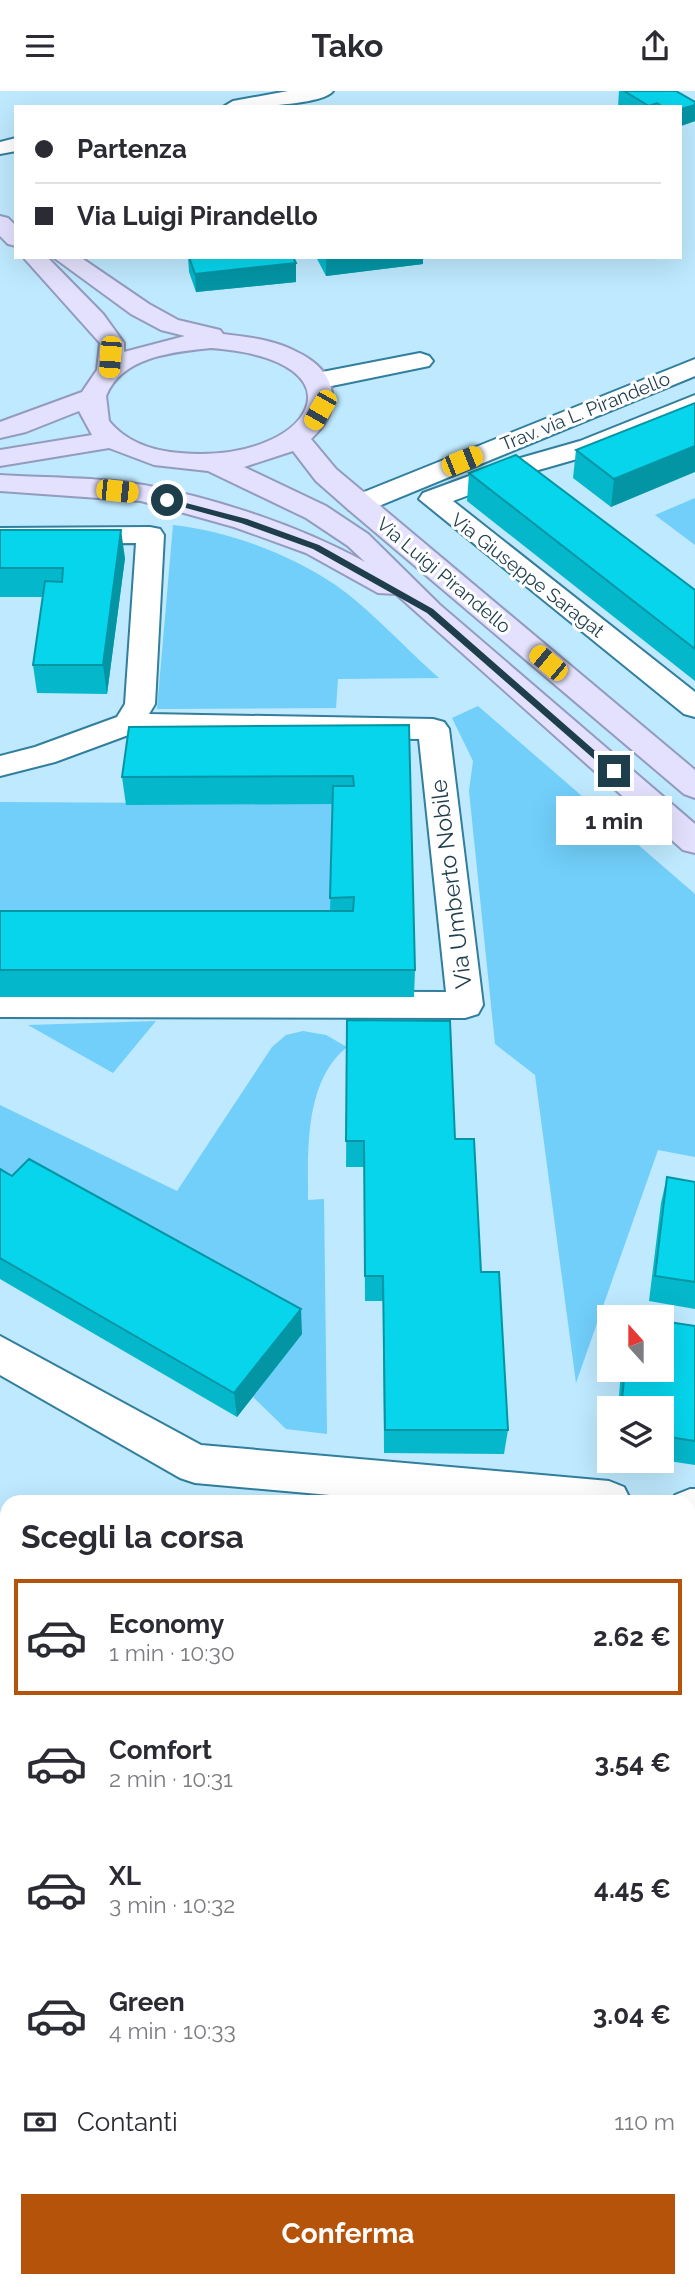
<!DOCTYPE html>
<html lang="it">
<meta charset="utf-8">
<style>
body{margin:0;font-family:Raleway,sans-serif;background:#f2f2f3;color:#2b2b33;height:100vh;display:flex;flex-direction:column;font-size:26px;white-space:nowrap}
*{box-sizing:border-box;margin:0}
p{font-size:23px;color:#7c7c81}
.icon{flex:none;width:38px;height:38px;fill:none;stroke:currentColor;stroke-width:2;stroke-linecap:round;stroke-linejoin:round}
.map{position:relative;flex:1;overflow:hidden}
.drawer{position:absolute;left:0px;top:1404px;width:696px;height:793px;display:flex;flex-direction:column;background:#fff;border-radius:21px 21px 0 0;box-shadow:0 7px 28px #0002}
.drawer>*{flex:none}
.top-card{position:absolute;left:14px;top:14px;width:668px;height:154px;border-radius:0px;box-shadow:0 7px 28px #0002;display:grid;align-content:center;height:154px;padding:0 21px;background:#fff}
.needle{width:46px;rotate:339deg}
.controls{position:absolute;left:597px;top:1214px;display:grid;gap:14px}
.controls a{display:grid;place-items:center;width:77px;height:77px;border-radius:0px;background:#fff;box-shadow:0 7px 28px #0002;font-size:35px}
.end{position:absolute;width:32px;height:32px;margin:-16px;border:9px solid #1f3e4c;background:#fff;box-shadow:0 0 0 4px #fff}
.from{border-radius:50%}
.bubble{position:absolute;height:49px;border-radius:0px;background:#fff;box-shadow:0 7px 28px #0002;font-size:23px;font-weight:700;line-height:49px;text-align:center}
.car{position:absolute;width:21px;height:42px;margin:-21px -10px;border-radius:9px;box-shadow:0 0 5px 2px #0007;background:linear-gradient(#f5c518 24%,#345 0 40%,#f5c518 0 76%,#345 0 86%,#f5c518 0)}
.top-card b{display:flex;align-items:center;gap:24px;height:66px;font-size:26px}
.top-card b+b{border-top:2px solid #e1e1e2}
.top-card i{width:18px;height:18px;background:#2b2b33}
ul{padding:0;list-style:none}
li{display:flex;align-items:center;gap:21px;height:116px;margin:0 14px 10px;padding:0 7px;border:4px solid transparent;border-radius:0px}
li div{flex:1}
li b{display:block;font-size:26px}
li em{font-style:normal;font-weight:700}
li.active{border-color:#b45309}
li>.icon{width:63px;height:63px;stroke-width:1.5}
h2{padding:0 21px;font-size:32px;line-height:84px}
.pay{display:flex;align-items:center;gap:18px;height:77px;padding:0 21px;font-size:26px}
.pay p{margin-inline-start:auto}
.primary-button{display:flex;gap:14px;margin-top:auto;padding:14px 21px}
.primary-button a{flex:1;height:80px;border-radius:0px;background:#b45309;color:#fff;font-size:28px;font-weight:700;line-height:80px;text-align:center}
header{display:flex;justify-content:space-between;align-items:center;height:91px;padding:0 21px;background:#fff;font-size:32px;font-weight:700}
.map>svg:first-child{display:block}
.green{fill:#71cff9}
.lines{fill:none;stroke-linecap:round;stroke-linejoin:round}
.minor-casing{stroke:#317e9d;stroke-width:4}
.major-casing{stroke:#939bbe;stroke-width:4}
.minor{fill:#fff;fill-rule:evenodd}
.major{fill:#e3e1fd;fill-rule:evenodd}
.wall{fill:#05b7cb}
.shaded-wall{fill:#0495a5}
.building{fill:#06d5ec;stroke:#0495a5;stroke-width:2}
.route{fill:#1f3e4c}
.labels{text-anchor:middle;stroke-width:6;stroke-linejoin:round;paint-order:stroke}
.far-street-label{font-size:19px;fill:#1f3e4c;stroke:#fff}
.street-label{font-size:23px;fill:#1f3e4c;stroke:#fff}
</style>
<header><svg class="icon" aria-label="menu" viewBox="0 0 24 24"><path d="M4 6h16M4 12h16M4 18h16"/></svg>Tako<svg class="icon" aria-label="share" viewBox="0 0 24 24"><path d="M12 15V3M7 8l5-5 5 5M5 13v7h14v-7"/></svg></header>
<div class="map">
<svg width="695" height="2196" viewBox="0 0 695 2196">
<rect width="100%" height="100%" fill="#bee9fe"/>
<path class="green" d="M695,407V454L655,424Z
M173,434C227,440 288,462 334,493C368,516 407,559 439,587L338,588L336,617L157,618Z
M478,615L695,803V1066L658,1059L576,1292L535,984L495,953L469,700L473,670L452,627Z
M0,711L353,713L330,834L0,847Z
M156,930L113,982L28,934Z
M303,940L326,944L347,956C304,991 308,1059 308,1109L324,1108L327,1343L286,1338L253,1306L301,1242L0,1100V1014L177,1100L272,956L286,944Z"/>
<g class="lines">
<defs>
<path id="minor" d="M288,0H333C322,15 243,16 223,16L233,10Z
M16,47V60L0,63V51Z
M420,262L429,265L433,270L429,275L317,298L308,295L304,290L308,285L317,282Z
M695,268V285L369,419H349L345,413L349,407Z
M695,304V321L598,362L528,382L453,410L695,601V626L684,623L419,408L423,402L510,370L580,350Z
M150,436L160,438L164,444L155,613L149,623L433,628L444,631L449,638L483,914L478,923L465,927L0,926V900L446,901L419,648L131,643L55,671L0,685V665L35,656L117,626L125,613L136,452L0,453V437Z
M0,1245L201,1354L609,1390L624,1396L631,1410H397L195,1392L180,1387L0,1284Z
M690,1398H695V1438H690V1410H672L675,1404Z"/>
<path id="major" d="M0,125L8,127L16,135V155L8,153L0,145Z
M23,166H47L103,223L124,252V261L185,245L161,239L131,223L53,166H80L149,213L178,229L220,239L223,243C248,246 275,249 297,261C338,280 344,318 311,348L336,378L695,679V707L684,703L349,419L316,390L293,360L244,376L326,415L368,443L440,514L695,733V762L683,759L396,503L378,502L306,462L234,436L141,410L0,400V384C47,387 98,386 144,394C218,408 299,435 365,471L348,455L306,427L208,380L154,374L109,357L0,375V359L92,344L79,320L26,341L0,347V331L82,301L97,279L100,252ZM211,257C373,269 311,374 180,362C153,360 126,351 109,330L106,305C122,265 174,261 211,257Z"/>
</defs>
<use href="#minor" class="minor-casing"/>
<use href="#major" class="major-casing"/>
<use href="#minor" class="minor"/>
<use href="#major" class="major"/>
</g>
<path class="wall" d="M619,0H676L695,30L681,35V16H619L618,15Z
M188,166H189L296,191L196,201L189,181Z
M316,166H423V173L326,185Z
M695,312L611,416L573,387L576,359Z
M469,382L695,499V590L467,410Z
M0,439L125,467L107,603L37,602L33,574L43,506H0Z
M409,634L415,879L414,906H0V820H330L333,713L126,714L122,686Z
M347,929L455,1048L481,1181L508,1339L504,1363L384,1362L383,1210H365L364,1076H346Z
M0,1078L302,1243L237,1326L0,1188Z
M667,1086L695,1091V1218L649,1210L661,1112Z
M695,1235V1374L662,1369V1318H618L621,1279H662Z"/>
<path class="shaded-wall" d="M695,14V30L681,35V18Z
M326,166H423V173L326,185Z
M296,172V191L196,201L195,183Z
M695,355V381L611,416L614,388Z
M121,439L125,467L107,603L103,574Z
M301,1218L302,1243L237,1326L234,1302Z
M695,1665V1679L690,1681V1667Z
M695,2126V2131L690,2133V2128Z
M145,2189H168L148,2196H147L142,2190Z"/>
<path class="building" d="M624,0H676L695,11V14L681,18V16H663L657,12L649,15Z
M189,166H293L296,172L195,183Z
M695,312V355L614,388L576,359Z
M516,364L695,499V558L469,382Z
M0,439H121L103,574H33L45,490L62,491L63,477H0Z
M409,634L415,879H0V820H353L354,806L330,807L333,695H354L353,685L122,686L129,636Z
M347,929L450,930L455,1048H474L481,1181H499L508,1339H385L383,1185H365L364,1050H346Z
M29,1068L301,1218L234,1302L0,1167V1078L12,1085Z
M667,1086L695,1091V1191L655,1185Z
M662,1230L695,1235V1350L662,1345V1318H621L625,1279H662Z
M695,1451V1665L690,1667V1453Z
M695,1840V2126L690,2128V1960L691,1959L690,1954V1841Z"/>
<path class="route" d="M167,407L247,428L319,454L433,518L618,680L610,682L427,522L313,458L241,432L164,411Z"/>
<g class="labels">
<g class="far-street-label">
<text transform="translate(585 320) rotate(-22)" y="7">Trav. via L. Pirandello</text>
<text transform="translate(444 484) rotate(40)" y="7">Via Luigi Pirandello</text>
<text transform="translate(528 484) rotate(38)" y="7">Via Giuseppe Saragat</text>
</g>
<g class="street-label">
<text transform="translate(451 793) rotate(-97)" y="8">Via Umberto Nobile</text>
</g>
</g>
</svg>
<div class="controls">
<a><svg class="needle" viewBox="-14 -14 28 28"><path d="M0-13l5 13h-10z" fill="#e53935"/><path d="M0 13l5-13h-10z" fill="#7c7c81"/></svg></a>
<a><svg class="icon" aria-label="layers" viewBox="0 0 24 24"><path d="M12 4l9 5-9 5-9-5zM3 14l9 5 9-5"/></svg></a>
</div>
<i class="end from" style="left:167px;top:409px"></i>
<i class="end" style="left:614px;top:680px"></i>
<div class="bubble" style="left:556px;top:705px;width:116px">1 min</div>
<i class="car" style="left:110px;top:266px;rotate:184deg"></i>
<i class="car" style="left:320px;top:319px;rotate:210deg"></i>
<i class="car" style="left:462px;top:370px;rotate:68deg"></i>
<i class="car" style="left:117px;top:400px;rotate:96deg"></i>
<i class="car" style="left:548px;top:572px;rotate:310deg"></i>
<div class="top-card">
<b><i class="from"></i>Partenza</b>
<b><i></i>Via Luigi Pirandello</b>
</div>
<section class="drawer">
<h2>Scegli la corsa</h2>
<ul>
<li class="active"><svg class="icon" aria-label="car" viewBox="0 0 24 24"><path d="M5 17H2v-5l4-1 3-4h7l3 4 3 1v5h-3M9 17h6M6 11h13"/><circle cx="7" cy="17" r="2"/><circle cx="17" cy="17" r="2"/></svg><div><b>Economy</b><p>1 min · 10:30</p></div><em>2.62 €</em></li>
<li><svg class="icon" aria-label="car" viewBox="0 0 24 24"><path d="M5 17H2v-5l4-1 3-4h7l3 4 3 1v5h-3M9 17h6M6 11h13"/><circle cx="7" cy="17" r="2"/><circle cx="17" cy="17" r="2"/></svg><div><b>Comfort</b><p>2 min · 10:31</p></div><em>3.54 €</em></li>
<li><svg class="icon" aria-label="car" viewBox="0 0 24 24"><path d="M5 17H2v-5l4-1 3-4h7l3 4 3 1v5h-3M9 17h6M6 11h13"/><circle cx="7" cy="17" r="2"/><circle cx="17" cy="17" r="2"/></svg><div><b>XL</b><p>3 min · 10:32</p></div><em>4.45 €</em></li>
<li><svg class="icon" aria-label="car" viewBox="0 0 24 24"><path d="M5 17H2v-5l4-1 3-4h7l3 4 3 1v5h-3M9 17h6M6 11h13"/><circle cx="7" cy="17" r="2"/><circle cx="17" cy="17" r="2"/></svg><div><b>Green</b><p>4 min · 10:33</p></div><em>3.04 €</em></li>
</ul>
<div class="pay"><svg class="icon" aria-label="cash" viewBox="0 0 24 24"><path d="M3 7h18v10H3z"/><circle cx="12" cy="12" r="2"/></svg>Contanti<p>110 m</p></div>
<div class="primary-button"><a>Conferma</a></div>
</section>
</div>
